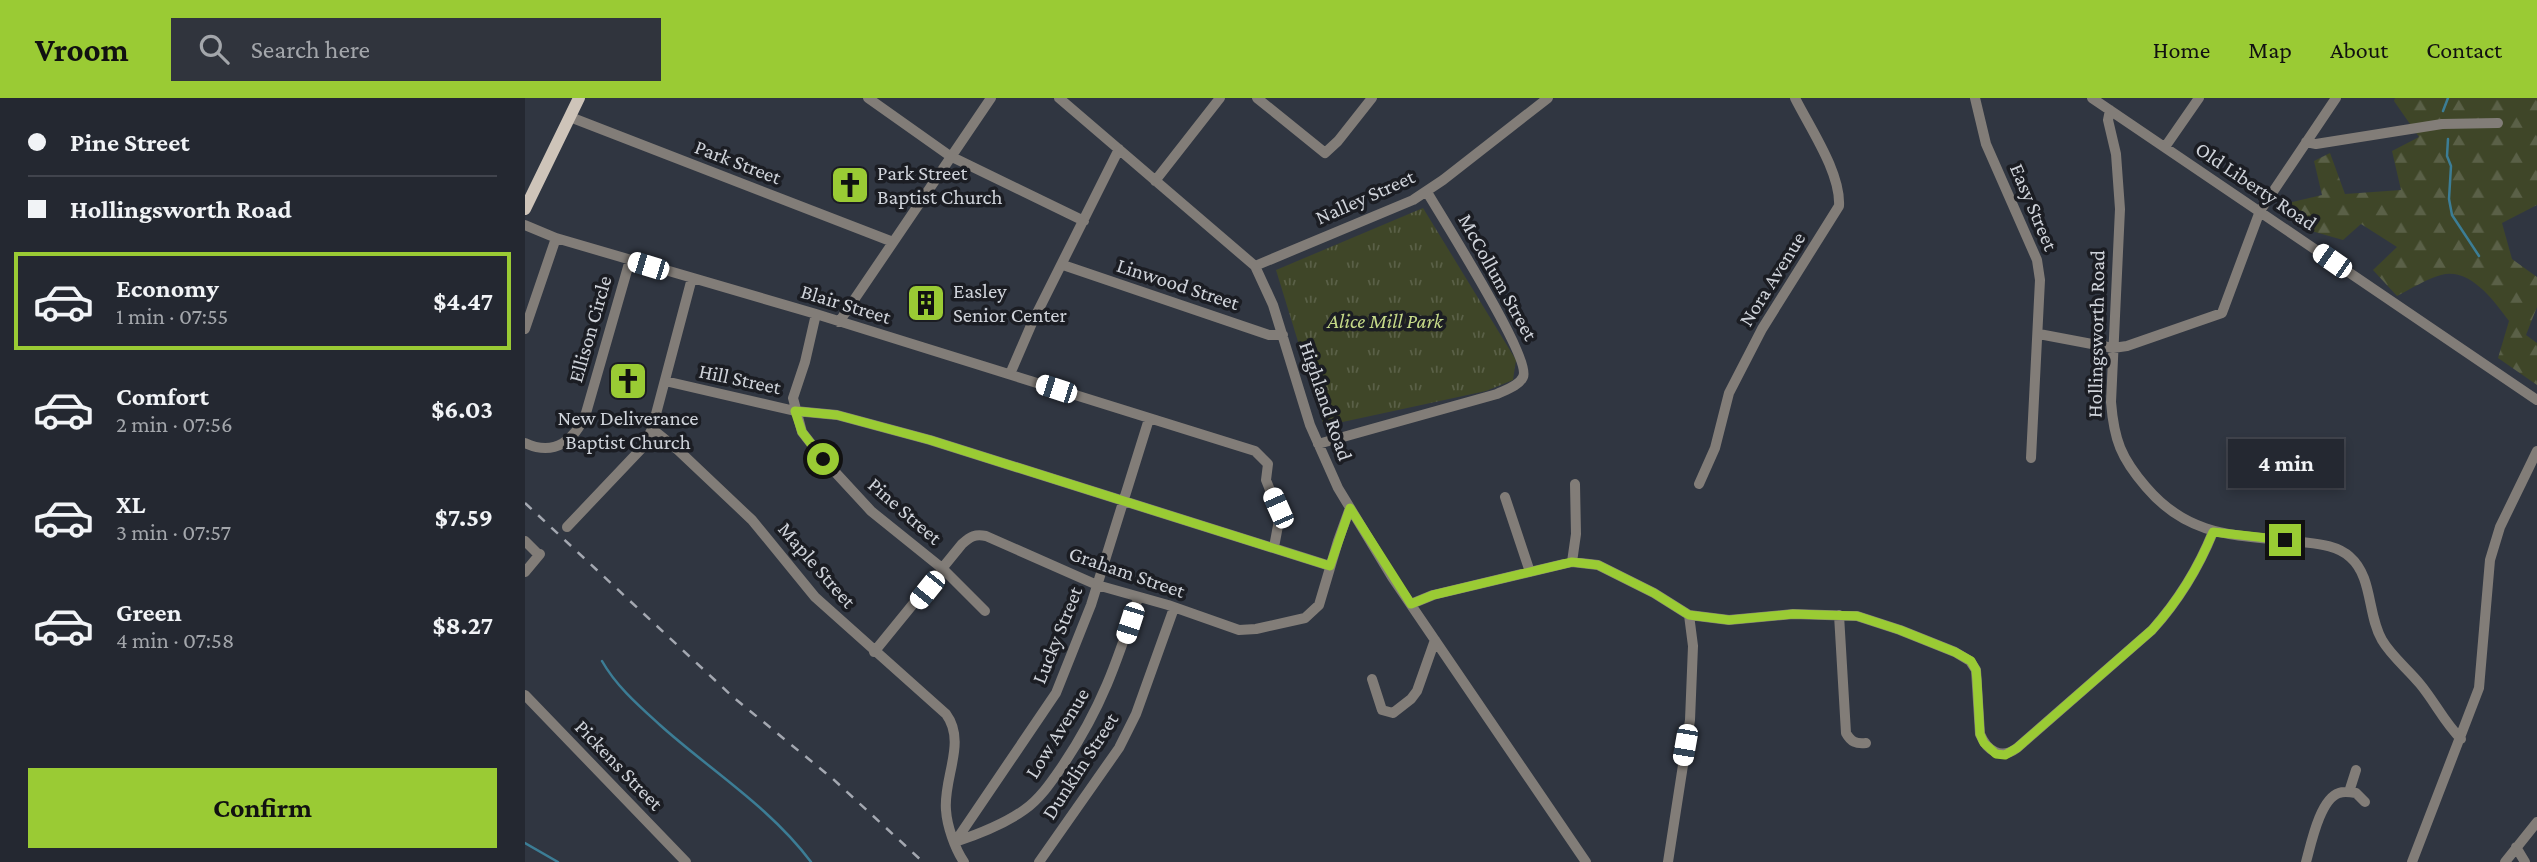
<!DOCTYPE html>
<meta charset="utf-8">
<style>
body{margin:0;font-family:"Crimson Pro",serif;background:#30343d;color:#f1f3f6;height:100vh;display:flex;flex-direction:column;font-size:26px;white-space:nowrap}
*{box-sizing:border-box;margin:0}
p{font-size:23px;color:#a3a6ab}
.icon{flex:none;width:38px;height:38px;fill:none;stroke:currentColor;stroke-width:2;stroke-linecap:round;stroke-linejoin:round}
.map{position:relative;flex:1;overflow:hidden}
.panel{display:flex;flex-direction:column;background:#242831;width:525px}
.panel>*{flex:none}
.hud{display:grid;align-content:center;height:154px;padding:0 28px;background:#242831}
.end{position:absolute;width:32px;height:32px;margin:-16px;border:9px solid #9acb34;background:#111;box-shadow:0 0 0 4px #111}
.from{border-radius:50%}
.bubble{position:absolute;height:49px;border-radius:0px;background:#242831;box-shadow:0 4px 10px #0003,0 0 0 2px #41444d;font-size:23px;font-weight:700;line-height:49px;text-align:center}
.car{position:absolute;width:21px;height:42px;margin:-21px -10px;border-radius:9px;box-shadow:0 0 5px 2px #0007;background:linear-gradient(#fff 24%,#345 0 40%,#fff 0 76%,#345 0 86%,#fff 0)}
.hud b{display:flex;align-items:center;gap:24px;height:66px;font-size:26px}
.hud b+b{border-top:2px solid #41444d}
.hud i{width:18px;height:18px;background:#f1f3f6}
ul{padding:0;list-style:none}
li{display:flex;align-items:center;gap:21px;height:98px;margin:0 14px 10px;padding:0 14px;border:4px solid transparent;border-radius:0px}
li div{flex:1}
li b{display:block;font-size:26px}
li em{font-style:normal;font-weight:700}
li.selected{border-color:#9acb34}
li>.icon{width:63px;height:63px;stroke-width:1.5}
.cta{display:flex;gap:14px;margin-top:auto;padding:14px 28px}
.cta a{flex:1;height:80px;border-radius:0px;background:#9acb34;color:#111;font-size:28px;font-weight:700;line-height:80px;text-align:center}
header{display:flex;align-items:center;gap:42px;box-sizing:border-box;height:98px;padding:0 35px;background:#9acb34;color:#111}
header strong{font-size:33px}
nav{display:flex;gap:38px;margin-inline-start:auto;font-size:24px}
.search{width:490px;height:63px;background:#30343d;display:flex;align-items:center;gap:18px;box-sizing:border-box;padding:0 24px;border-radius:0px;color:#a3a6ab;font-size:26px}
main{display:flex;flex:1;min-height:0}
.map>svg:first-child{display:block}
.forest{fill:url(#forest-firs)}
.park{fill:url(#park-tufts)}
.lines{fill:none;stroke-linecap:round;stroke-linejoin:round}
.stream{stroke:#3c7d95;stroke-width:2.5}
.minor{stroke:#827d78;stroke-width:10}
.major{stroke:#cec4b9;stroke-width:12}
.rail{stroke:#a4a8b1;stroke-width:2.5;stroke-dasharray:9 9;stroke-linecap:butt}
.route{stroke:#9acb34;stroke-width:9}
.labels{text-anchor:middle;stroke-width:7;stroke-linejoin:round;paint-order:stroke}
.street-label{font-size:21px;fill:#cfd3da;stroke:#1b1d23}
.poi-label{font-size:21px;fill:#cfd3da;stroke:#1b1d23;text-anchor:start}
.park-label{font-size:21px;font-style:italic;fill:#c5d988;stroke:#1b1d23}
</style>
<header>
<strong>Vroom</strong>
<div class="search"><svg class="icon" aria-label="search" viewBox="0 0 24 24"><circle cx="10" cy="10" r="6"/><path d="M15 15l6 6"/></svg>Search here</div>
<nav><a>Home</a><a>Map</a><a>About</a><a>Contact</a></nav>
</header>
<main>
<section class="panel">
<div class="hud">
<b><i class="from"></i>Pine Street</b>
<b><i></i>Hollingsworth Road</b>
</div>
<ul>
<li class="selected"><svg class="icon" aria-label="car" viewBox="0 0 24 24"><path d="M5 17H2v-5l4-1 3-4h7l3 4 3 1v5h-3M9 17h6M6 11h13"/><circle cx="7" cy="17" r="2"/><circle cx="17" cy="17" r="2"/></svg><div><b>Economy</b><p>1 min · 07:55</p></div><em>$4.47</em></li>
<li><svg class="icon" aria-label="car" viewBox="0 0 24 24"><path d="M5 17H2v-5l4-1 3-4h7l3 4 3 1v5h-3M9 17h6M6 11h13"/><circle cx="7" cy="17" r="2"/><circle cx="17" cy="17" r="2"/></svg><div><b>Comfort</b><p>2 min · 07:56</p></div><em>$6.03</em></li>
<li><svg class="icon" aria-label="car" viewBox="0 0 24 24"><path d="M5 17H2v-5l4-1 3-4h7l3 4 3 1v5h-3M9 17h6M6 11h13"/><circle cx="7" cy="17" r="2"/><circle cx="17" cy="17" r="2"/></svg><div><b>XL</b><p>3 min · 07:57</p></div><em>$7.59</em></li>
<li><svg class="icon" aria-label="car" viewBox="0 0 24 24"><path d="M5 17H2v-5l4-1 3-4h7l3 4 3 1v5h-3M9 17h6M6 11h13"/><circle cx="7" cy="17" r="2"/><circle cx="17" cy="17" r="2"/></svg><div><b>Green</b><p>4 min · 07:58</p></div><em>$8.27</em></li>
</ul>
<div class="cta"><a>Confirm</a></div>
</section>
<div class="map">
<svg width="2012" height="764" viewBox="0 0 2012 764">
<defs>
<pattern id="forest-firs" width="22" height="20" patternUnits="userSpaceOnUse" patternTransform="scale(1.75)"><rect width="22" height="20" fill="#3f4628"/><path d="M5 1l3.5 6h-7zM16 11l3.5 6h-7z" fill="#5a6047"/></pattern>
<pattern id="park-tufts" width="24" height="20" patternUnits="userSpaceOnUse" patternTransform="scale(1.75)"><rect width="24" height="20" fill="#3f4628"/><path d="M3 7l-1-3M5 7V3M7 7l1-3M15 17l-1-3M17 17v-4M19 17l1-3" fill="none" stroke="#5a6047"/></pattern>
</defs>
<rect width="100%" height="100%" fill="#303641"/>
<path class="forest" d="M1870,0H2012V107L1977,125L1987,161L2012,179V209L2001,237L2012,245V287L1973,260L1984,223C1969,203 1945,169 1916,177C1901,181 1886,191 1872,198L1848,172L1872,149L1836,126L1818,142L1776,130L1755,107L1797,97L1789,63L1805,55L1820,96L1876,92L1867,53L1894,39L1869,3Z"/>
<path class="park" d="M898,110L991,262L988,282L961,293L799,328L751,172Z"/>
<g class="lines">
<path class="stream" d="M1918,13L1923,0
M1923,41L1922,58L1926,68L1924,101L1927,117L1954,158
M77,563C91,588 114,608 135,627C185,672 245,709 286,764
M0,745L33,764"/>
<path class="minor" d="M343,0L425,58L559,123
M534,0L730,168L748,207L785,327L813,390L867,479L1061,764
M732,0L800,55L813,43L847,0
M1450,0L1461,46L1512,162L1515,182L1506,360
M1567,0L2012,302
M1585,12L1583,22L1591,56L1595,111L1586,304C1589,342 1596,360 1621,389C1665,441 1714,437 1776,444C1793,446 1812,447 1825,459C1848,479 1842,516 1857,542C1867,559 1883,571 1895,586C1910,604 1919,624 1936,641
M45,19L368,144
M1781,44L1791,46L1917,26L1973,25
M1640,49L1674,0
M630,83L695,0
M0,127L31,140L291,216L730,353L743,366L741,382L755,417L749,449
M538,167L744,237H758
M730,168L888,102L918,82L1023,0
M291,216L280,264L268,300L277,334L298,361L346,413L418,471L460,513
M314,224L466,0
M0,231L31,140
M1514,236L1588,250L1602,248L1697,215L1735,113L1811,0
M485,276L507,225L594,51
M140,283L270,313L312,317L405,342L805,468
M127,331L153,352L227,422L290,499L421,616C442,644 418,680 421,712C422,728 430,751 439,764
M0,345C30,359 50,342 61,315L105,162
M793,346L972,296C980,292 994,288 998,279C1007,261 916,118 902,94
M1174,386L1190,350L1204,295L1237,231L1314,108C1316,75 1285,30 1270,0
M980,399L1005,474
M42,429L117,350L127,331L167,180
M0,443L14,457
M1047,464L1051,436L1050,386
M0,474L15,456
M886,506L908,497L1047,464L1073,467L1129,495L1164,517L1168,548L1165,622L1143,764
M1164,517L1204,522L1268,516L1332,518L1375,532L1430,554L1445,563L1451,572L1455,636C1462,653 1476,662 1492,650L1627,532C1654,502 1673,471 1688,434
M1314,517L1321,635C1326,644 1331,646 1341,645
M349,554L437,446C446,438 450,436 461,438L572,487L643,507L714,532L731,531L780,520L794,507L813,443L825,410
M847,581L857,612L868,615L886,601L892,593L910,542
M0,597L161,764
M1824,694L1831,672
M430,744L531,595L566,507L624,321
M430,744C454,736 478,727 499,712C515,701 527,683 538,667C576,611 592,564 613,500
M1991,749L2000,764
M514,764L594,650L611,616L649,510
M1781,764C1786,746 1795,701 1814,695C1819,693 1825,694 1831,695L1840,704
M1887,764L1954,590L1965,462L1975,429L2012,353
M1980,764L2012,724"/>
<path class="major" d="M0,111L54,0"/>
<path class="rail" d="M0,405L208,599L308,681L398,764"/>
</g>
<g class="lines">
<path class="route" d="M298,361L277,334L270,313L312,317L405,342L805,468L825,410L886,506L908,497L1047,464L1073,467L1129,495L1164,517L1204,522L1268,516L1332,518L1375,532L1430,554L1446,563L1451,572L1452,583L1455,636L1459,645L1471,656L1480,657L1492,650L1627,532C1654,502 1673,471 1688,434L1760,442"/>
</g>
<defs>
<symbol id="church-square" viewBox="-11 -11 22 22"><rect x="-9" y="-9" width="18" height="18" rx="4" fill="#9acb34" stroke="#1b1d23"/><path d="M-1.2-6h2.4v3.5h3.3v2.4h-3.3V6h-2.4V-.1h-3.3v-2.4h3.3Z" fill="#111"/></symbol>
<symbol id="building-square" viewBox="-11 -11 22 22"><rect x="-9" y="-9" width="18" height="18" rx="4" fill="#9acb34" stroke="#1b1d23"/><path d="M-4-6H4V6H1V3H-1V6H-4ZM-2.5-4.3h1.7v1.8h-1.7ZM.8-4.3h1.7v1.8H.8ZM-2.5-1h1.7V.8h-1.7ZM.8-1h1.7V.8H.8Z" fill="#111"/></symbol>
</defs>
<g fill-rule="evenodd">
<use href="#church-square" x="303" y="65" width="44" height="44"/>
<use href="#building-square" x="379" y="183" width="44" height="44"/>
<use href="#church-square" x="81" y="261" width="44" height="44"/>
</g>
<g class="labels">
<g class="street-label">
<text transform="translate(213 64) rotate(21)" y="7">Park Street</text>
<text transform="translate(1731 88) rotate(34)" y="7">Old Liberty Road</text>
<text transform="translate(840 99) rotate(-24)" y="7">Nalley Street</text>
<text transform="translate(1509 109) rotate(67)" y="7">Easy Street</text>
<text transform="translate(973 179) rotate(61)" y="7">McCollum Street</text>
<text transform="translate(1247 181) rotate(-58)" y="7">Nora Avenue</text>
<text transform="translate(653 186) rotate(18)" y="7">Linwood Street</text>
<text transform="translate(321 206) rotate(17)" y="7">Blair Street</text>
<text transform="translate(65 231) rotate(-74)" y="7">Ellison Circle</text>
<text transform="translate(1571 236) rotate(-89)" y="7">Hollingsworth Road</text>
<text transform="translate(215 281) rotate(12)" y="7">Hill Street</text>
<text transform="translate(801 303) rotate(71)" y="7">Highland Road</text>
<text transform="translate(380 413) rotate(41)" y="7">Pine Street</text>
<text transform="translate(292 467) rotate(49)" y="7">Maple Street</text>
<text transform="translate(602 474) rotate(19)" y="7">Graham Street</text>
<text transform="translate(532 537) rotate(-68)" y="7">Lucky Street</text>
<text transform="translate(532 635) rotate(-58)" y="7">Low Avenue</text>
<text transform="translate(94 667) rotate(46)" y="7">Pickens Street</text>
<text transform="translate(555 668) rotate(-57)" y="7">Dunklin Street</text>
</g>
<g class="poi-label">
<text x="352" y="82">Park Street<tspan x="352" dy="24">Baptist Church</tspan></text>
<text x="428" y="200">Easley<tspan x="428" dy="24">Senior Center</tspan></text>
<text x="103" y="327" text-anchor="middle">New Deliverance<tspan x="103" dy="24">Baptist Church</tspan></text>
</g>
<g class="park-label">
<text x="860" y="230">Alice Mill Park</text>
</g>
</g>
</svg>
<i class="end from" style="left:298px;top:361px"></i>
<i class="end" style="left:1760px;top:442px"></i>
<div class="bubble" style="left:1703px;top:341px;width:116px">4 min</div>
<i class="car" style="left:1807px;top:163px;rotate:305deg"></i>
<i class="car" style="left:123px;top:168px;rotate:287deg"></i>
<i class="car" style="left:531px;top:291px;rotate:288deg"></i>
<i class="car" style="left:753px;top:410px;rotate:336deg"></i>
<i class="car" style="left:402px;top:492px;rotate:219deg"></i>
<i class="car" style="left:605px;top:525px;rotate:198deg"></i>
<i class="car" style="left:1160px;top:647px;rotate:190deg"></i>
</div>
</main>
